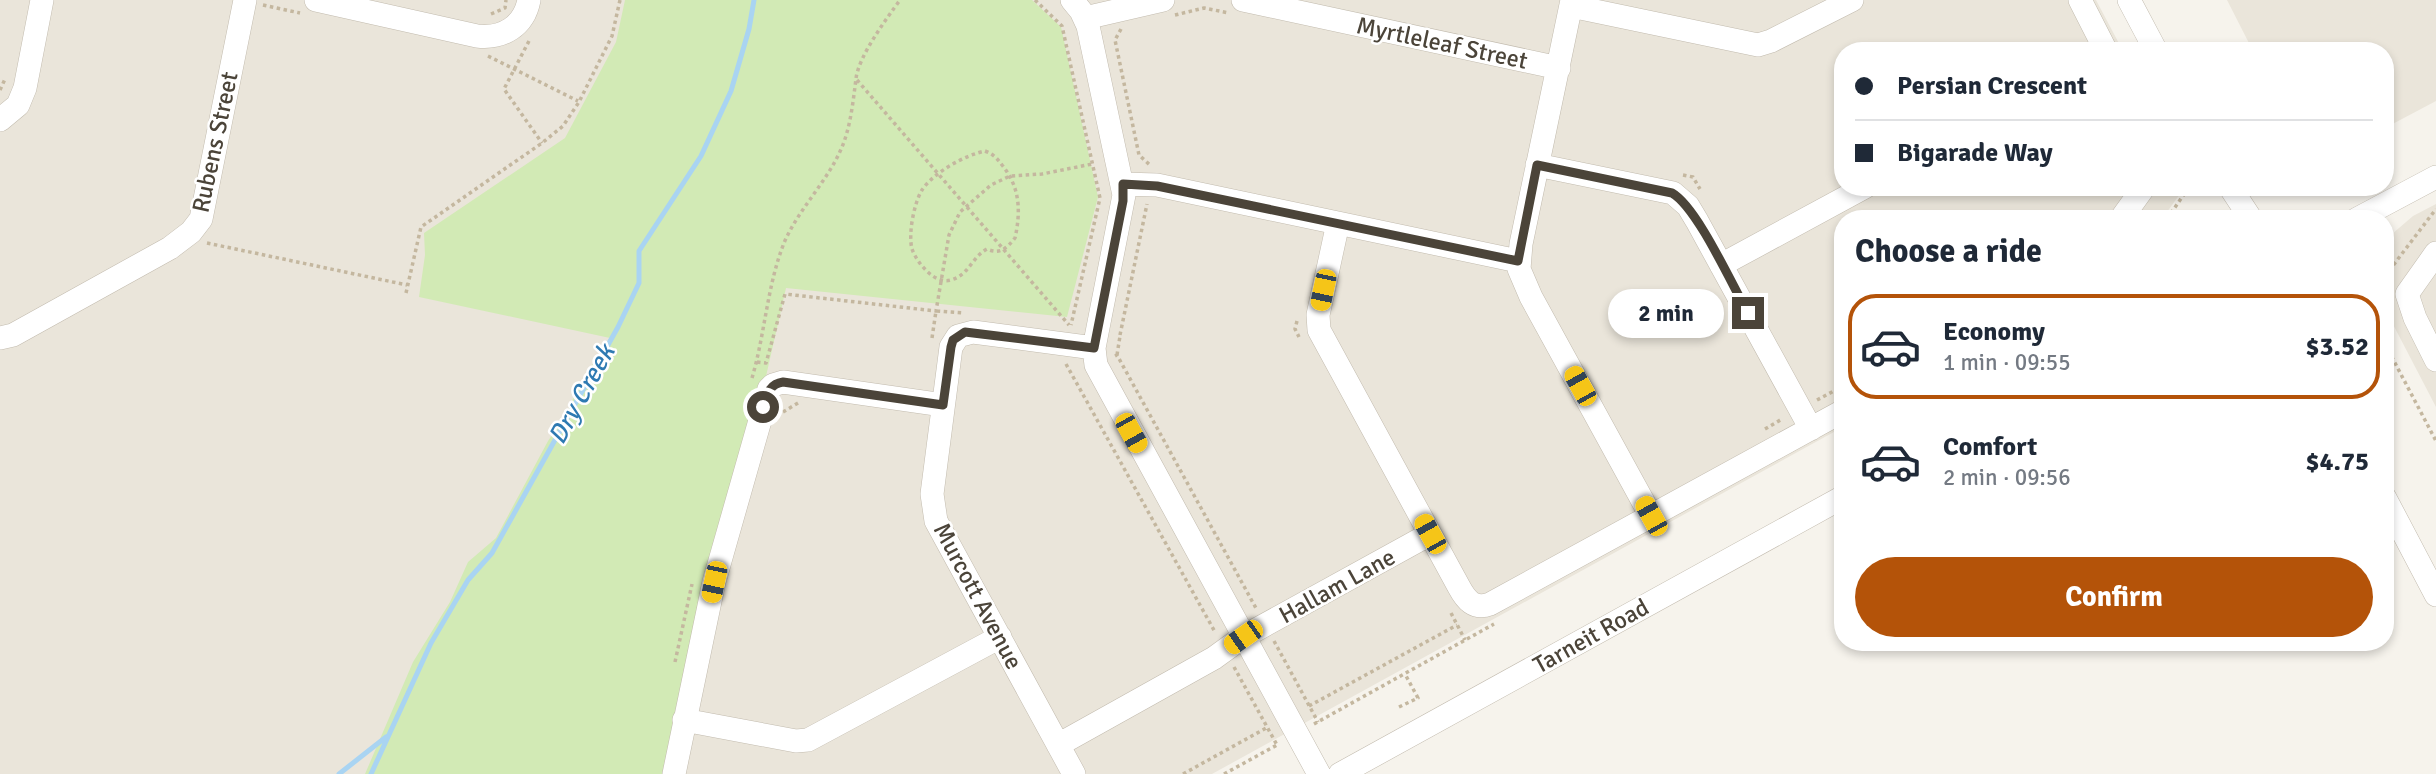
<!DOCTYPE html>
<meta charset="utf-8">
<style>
body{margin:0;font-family:Signika,sans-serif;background:#f2f2f3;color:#1f2937;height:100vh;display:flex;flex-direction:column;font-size:26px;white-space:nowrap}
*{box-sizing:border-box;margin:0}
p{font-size:23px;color:#747a83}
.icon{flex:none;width:38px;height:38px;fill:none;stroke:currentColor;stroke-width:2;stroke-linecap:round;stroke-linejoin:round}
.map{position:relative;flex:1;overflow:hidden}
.drawer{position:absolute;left:1834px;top:210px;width:560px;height:441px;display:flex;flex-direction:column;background:#fff;border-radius:28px;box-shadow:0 4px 10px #0003}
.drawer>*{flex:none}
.top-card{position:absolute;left:1834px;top:42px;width:560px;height:154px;border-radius:28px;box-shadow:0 4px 10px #0003;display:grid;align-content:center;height:154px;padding:0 21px;background:#fff}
.end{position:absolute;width:32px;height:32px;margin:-16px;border:9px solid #4b4439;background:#fff;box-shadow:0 0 0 4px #fff}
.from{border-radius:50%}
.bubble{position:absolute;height:49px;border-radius:24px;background:#fff;box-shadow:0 4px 10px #0003;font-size:23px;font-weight:800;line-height:49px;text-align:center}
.car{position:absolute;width:21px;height:42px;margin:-21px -10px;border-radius:9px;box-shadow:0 0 5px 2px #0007;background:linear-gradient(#f5c518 24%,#345 0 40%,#f5c518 0 76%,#345 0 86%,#f5c518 0)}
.top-card b{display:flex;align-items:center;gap:24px;height:66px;font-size:26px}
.top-card b+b{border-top:2px solid #e0e1e3}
.top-card i{width:18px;height:18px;background:#1f2937}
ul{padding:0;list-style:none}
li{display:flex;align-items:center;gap:21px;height:105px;margin:0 14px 10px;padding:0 7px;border:4px solid transparent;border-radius:28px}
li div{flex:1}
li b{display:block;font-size:26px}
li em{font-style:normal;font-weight:800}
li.active{border-color:#b45309}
li>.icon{width:63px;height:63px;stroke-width:1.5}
h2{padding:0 21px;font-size:32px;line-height:84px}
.action{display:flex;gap:14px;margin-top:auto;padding:14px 21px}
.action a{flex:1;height:80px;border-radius:42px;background:#b45309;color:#fff;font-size:28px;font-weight:800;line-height:80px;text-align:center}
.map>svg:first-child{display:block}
.residential{fill:#eae5da}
.green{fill:#d2eab5}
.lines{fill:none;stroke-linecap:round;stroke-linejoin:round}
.stream{stroke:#a9d4f2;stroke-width:5}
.minor-casing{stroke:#c2bbae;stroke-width:24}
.path{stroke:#c4b79f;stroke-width:3.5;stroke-dasharray:3.5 3.5;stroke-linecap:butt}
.minor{stroke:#fff;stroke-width:23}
.route{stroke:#4b4439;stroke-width:9}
.labels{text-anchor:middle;stroke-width:5;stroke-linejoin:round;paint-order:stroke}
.street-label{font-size:24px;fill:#4b4439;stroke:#fff}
.water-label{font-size:26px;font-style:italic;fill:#2e7ab2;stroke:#fff}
</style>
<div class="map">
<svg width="2436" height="774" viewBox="0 0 2436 774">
<rect width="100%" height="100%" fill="#f6f3ec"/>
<path class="residential" d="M0,0H2096L2123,51H1843V187H2185L2162,219H1843V427L1212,774H0Z
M2227,0H2436V101L2385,128V51H2253Z
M2436,204V407L2385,309V240L2413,216Z"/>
<path class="green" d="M625,0H1032L1061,27L1098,197L1067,317L786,288L676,774H365L413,662L450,602L468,562L496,538L548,441L567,413L579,385L610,338L419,297L425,255L424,233L565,138L616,42Z"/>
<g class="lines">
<path class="stream" d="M339,774L386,737
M371,774L431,643L468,580L492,553L618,327L639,283V251L701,156L731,91L749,29L754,0"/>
<defs>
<path id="minor" d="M316,0L477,36C503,39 524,26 529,0
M1072,0L1081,11L1088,26L1124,195L1094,348L1096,365L1319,774
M1243,0L1559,68
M1572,0L1521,244L1519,269L1531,297L1651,516
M2080,0L2106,51
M2129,0L2156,51
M1571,6L1758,45L1771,41L1852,0
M1085,18L1163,0
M0,120L18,105L25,88L42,0
M1537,165L1673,193L1688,206L1697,221L1811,429
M1123,184L1157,185L1518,261
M2230,187L2251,219
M2121,219L2144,187
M2357,219L2436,177
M1338,223L1318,315L1319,330L1459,587C1466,600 1474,610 1490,604L1843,411
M2436,253L2407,294L2415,318L2436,360
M1721,265L1865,187
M0,338L13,335L170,248L191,232L201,219L245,0
M2385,498L2436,595
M684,720L796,741L808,740L1000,637
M1058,745L1214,658L1243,637L1430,534
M674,774L714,582L769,389L773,385L783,382L943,405
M1074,774L936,521L932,494L951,347L958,336L973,332L1094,348
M1340,774L1843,497"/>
</defs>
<use href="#minor" class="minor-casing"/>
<path class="path" d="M1035,0L1062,26L1100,198L1071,325
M263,5L300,13
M491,14L505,8L506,0
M1175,15L1204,8L1229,13
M1121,29L1115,40L1139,155L1151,166
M529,41L504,89L542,143
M488,56L578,101
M857,80L1069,325
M0,90L5,79
M985,151C993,154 997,158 1002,165C1020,187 1021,211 1015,238C1007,248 1000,255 987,249C972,257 969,275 951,280C935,285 917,263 912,249C908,234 914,203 922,190C933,173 965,155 985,151Z
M1683,175L1693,177L1700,189
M2167,219L2189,187
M207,243L407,285
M2385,276L2436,209
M406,293L421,227L542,143L563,126L579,102L612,36L620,0
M1297,321L1295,329L1299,337
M1120,335L1147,204
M932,338L936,311L964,313
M2385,344L2436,441
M1117,355L1120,336
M1115,356L1117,355L1257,610
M757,362L766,363L785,294L936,311L949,235L960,212L991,185L1010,176L1042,174L1092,164
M1066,364L1215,632
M752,378C765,334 767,286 784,243C799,208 828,181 842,147C851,125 853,101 856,79C858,57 887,18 900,0
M1817,400L1843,386
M783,412L798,403
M1765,429L1782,419
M1451,613L1465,640
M1274,641L1318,722
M675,662L692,584
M1234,667L1277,745
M1309,706L1457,625
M1399,707L1418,698L1405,674
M1314,724L1494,624
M1183,774L1268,727
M1224,774L1277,745"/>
<use href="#minor" class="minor"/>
</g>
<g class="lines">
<path class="route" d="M763,407C767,395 769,384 783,382L943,405L951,347L953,340L965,332L1094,348L1123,201V184L1157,186L1518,261L1537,165L1672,193C1697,207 1732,285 1748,313"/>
</g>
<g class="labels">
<g class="street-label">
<text transform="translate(1442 43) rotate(12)" y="8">Myrtleleaf Street</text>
<text transform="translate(215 142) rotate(-78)" y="8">Rubens Street</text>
<text transform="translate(1337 586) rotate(-29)" y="8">Hallam Lane</text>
<text transform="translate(978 596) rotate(62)" y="8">Murcott Avenue</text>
<text transform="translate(1591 636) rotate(-29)" y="8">Tarneit Road</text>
</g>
<g class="water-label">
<text transform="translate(581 394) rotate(-61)" y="9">Dry Creek</text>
</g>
</g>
</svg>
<i class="end from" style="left:763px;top:407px"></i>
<i class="end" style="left:1748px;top:313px"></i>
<div class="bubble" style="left:1608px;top:289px;width:116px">2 min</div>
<i class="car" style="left:1323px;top:290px;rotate:192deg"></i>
<i class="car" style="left:1580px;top:386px;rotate:331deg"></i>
<i class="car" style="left:1131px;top:433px;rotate:151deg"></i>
<i class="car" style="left:1651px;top:516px;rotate:331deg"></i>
<i class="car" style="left:1430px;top:534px;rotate:331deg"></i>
<i class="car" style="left:714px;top:582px;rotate:192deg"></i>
<i class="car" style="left:1243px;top:637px;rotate:235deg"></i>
<div class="top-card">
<b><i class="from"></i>Persian Crescent</b>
<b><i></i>Bigarade Way</b>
</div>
<section class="drawer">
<h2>Choose a ride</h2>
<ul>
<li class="active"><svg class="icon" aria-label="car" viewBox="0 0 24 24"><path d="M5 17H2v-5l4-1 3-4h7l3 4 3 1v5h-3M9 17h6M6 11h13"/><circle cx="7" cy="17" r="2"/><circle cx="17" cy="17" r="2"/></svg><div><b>Economy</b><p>1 min · 09:55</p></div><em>$3.52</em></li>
<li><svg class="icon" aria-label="car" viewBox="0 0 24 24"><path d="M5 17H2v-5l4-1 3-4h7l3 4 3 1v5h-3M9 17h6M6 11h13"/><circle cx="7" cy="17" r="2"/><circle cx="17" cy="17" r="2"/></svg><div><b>Comfort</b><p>2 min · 09:56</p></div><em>$4.75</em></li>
</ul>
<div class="action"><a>Confirm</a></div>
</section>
</div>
